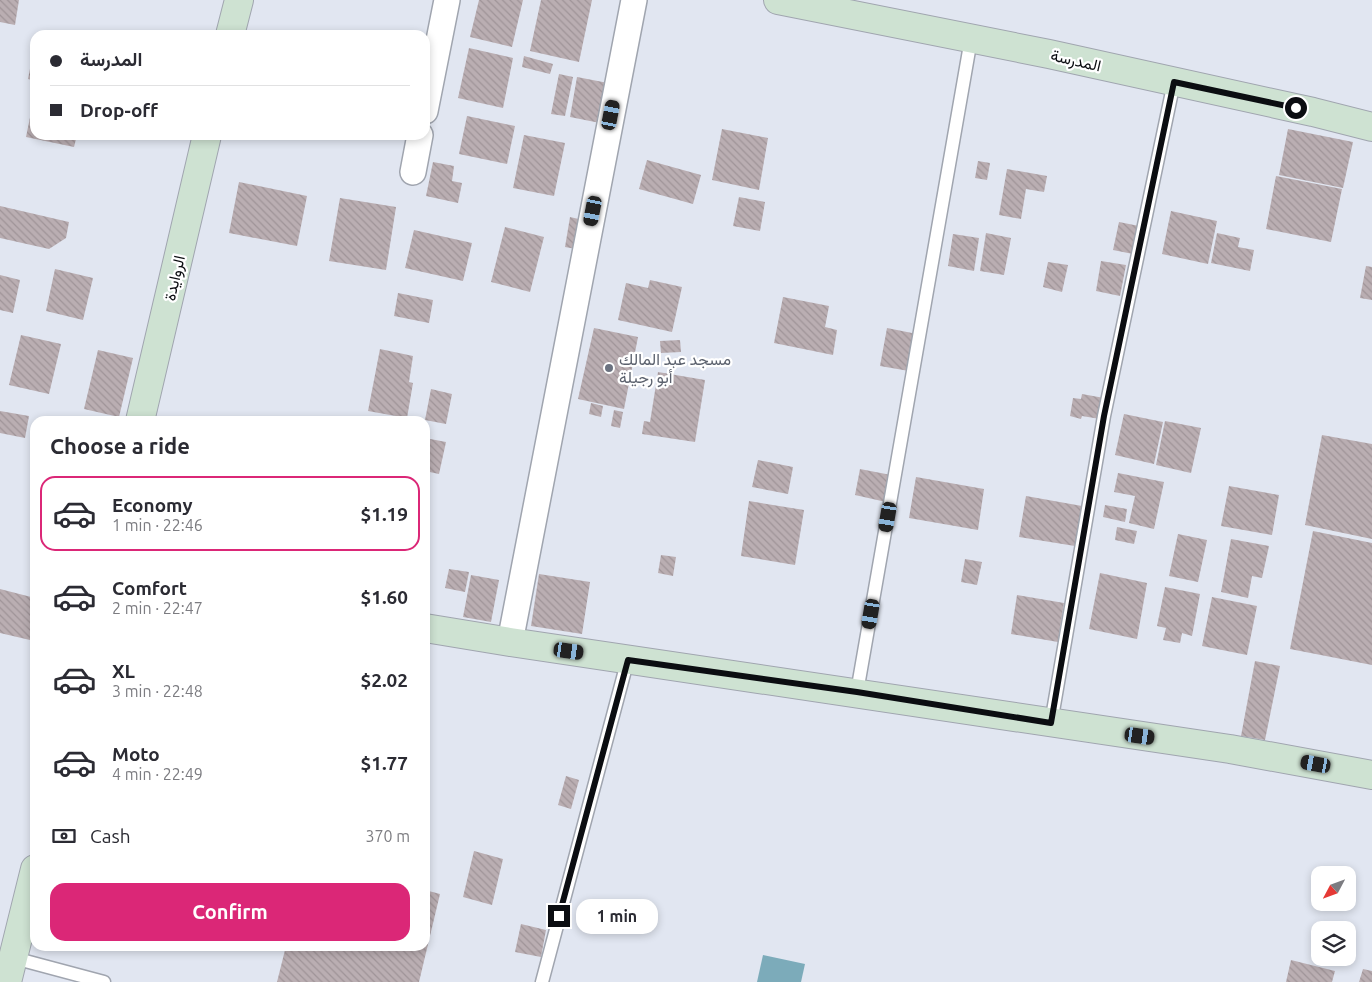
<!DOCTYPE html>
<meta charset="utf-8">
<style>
body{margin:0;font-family:Ubuntu,Vazirmatn,sans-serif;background:#f2f2f3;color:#2b2b33;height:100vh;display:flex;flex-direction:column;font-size:19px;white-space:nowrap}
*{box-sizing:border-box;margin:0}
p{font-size:16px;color:#7c7c81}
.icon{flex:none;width:28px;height:28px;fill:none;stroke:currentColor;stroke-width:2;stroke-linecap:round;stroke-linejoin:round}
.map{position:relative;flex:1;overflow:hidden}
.details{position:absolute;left:30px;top:416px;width:400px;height:535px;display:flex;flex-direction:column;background:#fff;border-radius:15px;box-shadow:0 2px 8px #0003}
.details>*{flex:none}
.banner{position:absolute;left:30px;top:30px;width:400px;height:110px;border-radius:15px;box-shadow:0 2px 8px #0003;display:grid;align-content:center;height:110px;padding:0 20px;background:#fff}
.needle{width:32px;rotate:229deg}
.controls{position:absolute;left:1311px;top:866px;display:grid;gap:10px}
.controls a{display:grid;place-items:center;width:45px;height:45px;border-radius:10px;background:#fff;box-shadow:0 2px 8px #0003;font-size:25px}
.end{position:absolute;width:22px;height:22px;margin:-11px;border:6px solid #0b0d11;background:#fff;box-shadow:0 0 0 2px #fff}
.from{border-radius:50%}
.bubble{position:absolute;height:35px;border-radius:15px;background:#fff;box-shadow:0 2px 8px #0003;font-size:16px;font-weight:700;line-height:35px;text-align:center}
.car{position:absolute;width:15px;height:30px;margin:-15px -8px;border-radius:6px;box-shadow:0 0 4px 1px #0007;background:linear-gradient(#222 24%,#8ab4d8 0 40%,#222 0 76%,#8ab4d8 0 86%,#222 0)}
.banner b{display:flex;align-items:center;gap:18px;height:48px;font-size:19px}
.banner b+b{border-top:1px solid #e1e1e2}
.banner i{width:12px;height:12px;background:#2b2b33}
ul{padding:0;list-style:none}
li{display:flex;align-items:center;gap:15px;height:75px;margin:0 10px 8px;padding:0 10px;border:2px solid transparent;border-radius:15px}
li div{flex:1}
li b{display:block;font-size:19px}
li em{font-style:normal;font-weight:700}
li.on{border-color:#db2777}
li>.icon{width:45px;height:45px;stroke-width:1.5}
h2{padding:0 20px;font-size:22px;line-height:60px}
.pay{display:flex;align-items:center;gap:12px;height:55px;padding:0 20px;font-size:19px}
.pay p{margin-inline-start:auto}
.action{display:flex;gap:10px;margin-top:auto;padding:10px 20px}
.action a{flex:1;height:58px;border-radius:15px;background:#db2777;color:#fff;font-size:20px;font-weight:700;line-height:58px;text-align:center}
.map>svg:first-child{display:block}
.water{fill:#7cabba}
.building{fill:url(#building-back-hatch)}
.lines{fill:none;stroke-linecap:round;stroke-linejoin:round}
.lane-casing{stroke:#a0a5af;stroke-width:15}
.street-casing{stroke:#a0a5af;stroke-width:28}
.secondary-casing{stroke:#a0a5af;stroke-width:30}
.lane{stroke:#fff;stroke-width:12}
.street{stroke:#fff;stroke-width:25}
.secondary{stroke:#cee2d2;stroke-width:28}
.route{stroke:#0b0d11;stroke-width:6}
.worship-dot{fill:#6b7280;stroke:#fff;stroke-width:2}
.labels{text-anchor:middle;stroke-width:4.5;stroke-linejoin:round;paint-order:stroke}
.street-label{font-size:16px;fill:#0b0d11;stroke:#fff}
.worship-label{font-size:16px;fill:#5b616d;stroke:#fff;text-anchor:start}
</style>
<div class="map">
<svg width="1372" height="982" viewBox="0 0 1372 982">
<defs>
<pattern id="building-back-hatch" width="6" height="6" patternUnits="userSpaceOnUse" patternTransform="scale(1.25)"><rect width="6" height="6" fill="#baaeb2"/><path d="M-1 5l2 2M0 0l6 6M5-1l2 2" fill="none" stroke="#9f9498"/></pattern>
</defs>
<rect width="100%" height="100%" fill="#e1e6f1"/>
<path class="water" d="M763,955L805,964L801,982H757Z"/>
<path class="building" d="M0,0H19L15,25L0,22Z
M479,0H523L512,47L470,37Z
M541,0H592L579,62L530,51Z
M34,48H35V81L28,79Z
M469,48L513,58L503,108L458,98Z
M524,56L553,64L550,74L522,67Z
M559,74L573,77L565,116L551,114Z
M577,77L608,83L600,123L570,117Z
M34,98L35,135H77L74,147L26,137Z
M467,116L515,126L507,164L459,154Z
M722,129L768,138L759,190L712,180Z
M1288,129L1353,142L1343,188L1279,175Z
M524,135L565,143L554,196L513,188Z
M647,160L701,175L693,204L639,189Z
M978,161L990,163L987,180L975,178Z
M433,162L454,166L452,181L462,183L458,203L426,196Z
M1007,169L1047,176L1044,192L1026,189L1021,219L999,215Z
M1276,176L1342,189L1331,242L1266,229Z
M239,182L307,196L297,246L229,233Z
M739,197L765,202L760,231L733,226Z
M340,198L396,207L386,270L329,261Z
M0,206L69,222L66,238L49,249L0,238Z
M1171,211L1217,221L1208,264L1162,254Z
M570,217L587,221L581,250L565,247Z
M1119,222L1139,226L1133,254L1113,250Z
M505,227L544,237L530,292L491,282Z
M414,230L472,243L463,281L405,268Z
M986,233L1011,238L1004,275L980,271Z
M1217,233L1240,238L1238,247L1254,250L1250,271L1211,263Z
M953,234L979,238L974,271L948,266Z
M1101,261L1126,265L1120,296L1096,291Z
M1048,262L1068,265L1062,292L1043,287Z
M1366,266L1372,267V300L1360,298Z
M55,269L93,278L83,320L46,311Z
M0,275L20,280L13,313L0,310Z
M650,280L682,287L672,332L618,320L626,283L648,288Z
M398,293L433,300L429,323L394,316Z
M783,297L829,306L825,327L837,330L833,355L774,343Z
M594,328L638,337L624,409L578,399Z
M887,328L917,334L909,371L880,366Z
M21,335L61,344L49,394L9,385Z
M680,340L681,352L661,353L660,341Z
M380,349L413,356L409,382L413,383L407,418L368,411Z
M98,350L133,358L119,417L84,409Z
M658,372L705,380L695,442L642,434L644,421L650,422Z
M431,389L452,394L446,424L425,420Z
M1082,394L1104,398L1100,419L1082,416L1081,419L1070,416L1073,398L1081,399Z
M591,403L603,406L601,417L589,414Z
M614,410L623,412L620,428L611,426Z
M0,411L29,416L25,438L0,433Z
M1124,414L1163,422L1154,464L1115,455Z
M1165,421L1201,428L1191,473L1156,465Z
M1322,435L1372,444V539L1305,525Z
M425,438L446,442L439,474L425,471Z
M758,460L793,467L788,494L752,487Z
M860,469L891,475L886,502L855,495Z
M1118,473L1164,482L1154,529L1129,523L1135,496L1114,492Z
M916,477L984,489L978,530L909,518Z
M1229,486L1279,495L1272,535L1221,526Z
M1026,496L1082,506L1075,546L1019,537Z
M749,501L804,510L795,565L741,556Z
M1105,505L1127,509L1125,522L1103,517Z
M1117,527L1137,531L1134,544L1115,540Z
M1313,531L1372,543V665L1290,649Z
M1178,534L1207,540L1198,582L1169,576Z
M1231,539L1269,546L1262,578L1252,576L1248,598L1221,592Z
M661,555L676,557L673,576L658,573Z
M965,559L982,562L977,585L961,582Z
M449,569L469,572L465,592L445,588Z
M1100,573L1147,583L1137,639L1089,629Z
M539,574L590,582L582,634L531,626Z
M471,575L499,580L491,622L463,617Z
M1165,587L1200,594L1192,636L1182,633L1180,643L1163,640L1166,628L1157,626Z
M0,589L35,598V617L30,640L0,633Z
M1017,595L1064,603L1058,642L1011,634Z
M1212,597L1257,606L1247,655L1202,646Z
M1255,661L1280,666L1265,740L1241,736Z
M566,776L579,780L571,809L558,805Z
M474,851L503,859L492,905L463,897Z
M425,890L440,894L419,982H277L286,946H425Z
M521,924L546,930L541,957L515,952Z
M1291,960L1335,971L1332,982H1286Z
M1363,969L1372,971V982H1359Z"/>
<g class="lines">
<defs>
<path id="lane" d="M857,692L971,39
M1051,723L1104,416L1174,82
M14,958L104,982
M542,982L628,659"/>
<path id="street" d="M425,111L447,0
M413,172L420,135
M510,642L634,0"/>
<path id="secondary" d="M778,0L1049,54L1313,112L1372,127
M230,35L239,0
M140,421L207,135
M425,628L510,642L1230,749L1372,775
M7,982L35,869"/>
</defs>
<use href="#lane" class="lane-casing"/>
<use href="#street" class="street-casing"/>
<use href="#secondary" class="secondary-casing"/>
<use href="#lane" class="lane"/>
<use href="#street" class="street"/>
<use href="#secondary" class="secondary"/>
</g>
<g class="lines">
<path class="route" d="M559,916L628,660L857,692L1051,723L1104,416L1174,82L1296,108"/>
</g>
<circle class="worship-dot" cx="609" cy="368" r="5"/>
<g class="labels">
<g class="street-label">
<text transform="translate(1076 60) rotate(13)" y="6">المدرسة</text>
<text transform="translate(174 278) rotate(-77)" y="6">الروايدة</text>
</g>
<g class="worship-label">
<text x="619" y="365">مسجد عبد المالك<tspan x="619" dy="18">أبو رجيلة</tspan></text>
</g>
</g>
</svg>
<div class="controls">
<a><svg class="needle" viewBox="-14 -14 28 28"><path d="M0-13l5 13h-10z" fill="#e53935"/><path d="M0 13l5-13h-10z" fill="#7c7c81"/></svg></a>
<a><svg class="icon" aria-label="layers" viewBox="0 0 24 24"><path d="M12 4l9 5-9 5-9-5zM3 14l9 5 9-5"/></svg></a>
</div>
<i class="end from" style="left:1296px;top:108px"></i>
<i class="end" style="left:559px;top:916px"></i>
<div class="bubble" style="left:576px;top:899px;width:82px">1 min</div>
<i class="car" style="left:611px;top:115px;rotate:11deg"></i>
<i class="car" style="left:593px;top:211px;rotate:191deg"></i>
<i class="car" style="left:888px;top:517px;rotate:190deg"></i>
<i class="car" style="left:871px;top:614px;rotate:190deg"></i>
<i class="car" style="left:569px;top:651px;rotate:98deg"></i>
<i class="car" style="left:1140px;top:736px;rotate:98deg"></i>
<i class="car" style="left:1316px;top:764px;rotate:280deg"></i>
<div class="banner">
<b><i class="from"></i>المدرسة</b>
<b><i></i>Drop-off</b>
</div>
<section class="details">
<h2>Choose a ride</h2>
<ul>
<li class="on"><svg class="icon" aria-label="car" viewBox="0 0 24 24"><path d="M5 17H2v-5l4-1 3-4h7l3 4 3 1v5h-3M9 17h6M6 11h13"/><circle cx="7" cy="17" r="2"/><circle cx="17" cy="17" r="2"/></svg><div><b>Economy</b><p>1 min · 22:46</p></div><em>$1.19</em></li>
<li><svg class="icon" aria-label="car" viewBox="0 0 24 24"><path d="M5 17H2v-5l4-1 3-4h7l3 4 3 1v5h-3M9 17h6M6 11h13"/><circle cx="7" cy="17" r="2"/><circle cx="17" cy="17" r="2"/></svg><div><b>Comfort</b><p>2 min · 22:47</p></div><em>$1.60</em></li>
<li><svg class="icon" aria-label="car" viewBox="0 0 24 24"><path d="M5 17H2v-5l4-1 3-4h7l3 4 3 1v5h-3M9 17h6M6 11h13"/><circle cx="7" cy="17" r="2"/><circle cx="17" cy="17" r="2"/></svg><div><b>XL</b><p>3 min · 22:48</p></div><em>$2.02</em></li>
<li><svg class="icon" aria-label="car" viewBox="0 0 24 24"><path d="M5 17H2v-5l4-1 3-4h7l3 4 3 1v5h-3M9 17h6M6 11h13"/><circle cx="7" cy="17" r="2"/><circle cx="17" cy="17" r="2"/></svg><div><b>Moto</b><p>4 min · 22:49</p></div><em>$1.77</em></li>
</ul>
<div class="pay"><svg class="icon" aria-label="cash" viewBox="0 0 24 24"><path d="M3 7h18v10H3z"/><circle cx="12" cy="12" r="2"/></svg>Cash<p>370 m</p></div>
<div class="action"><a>Confirm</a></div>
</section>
</div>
